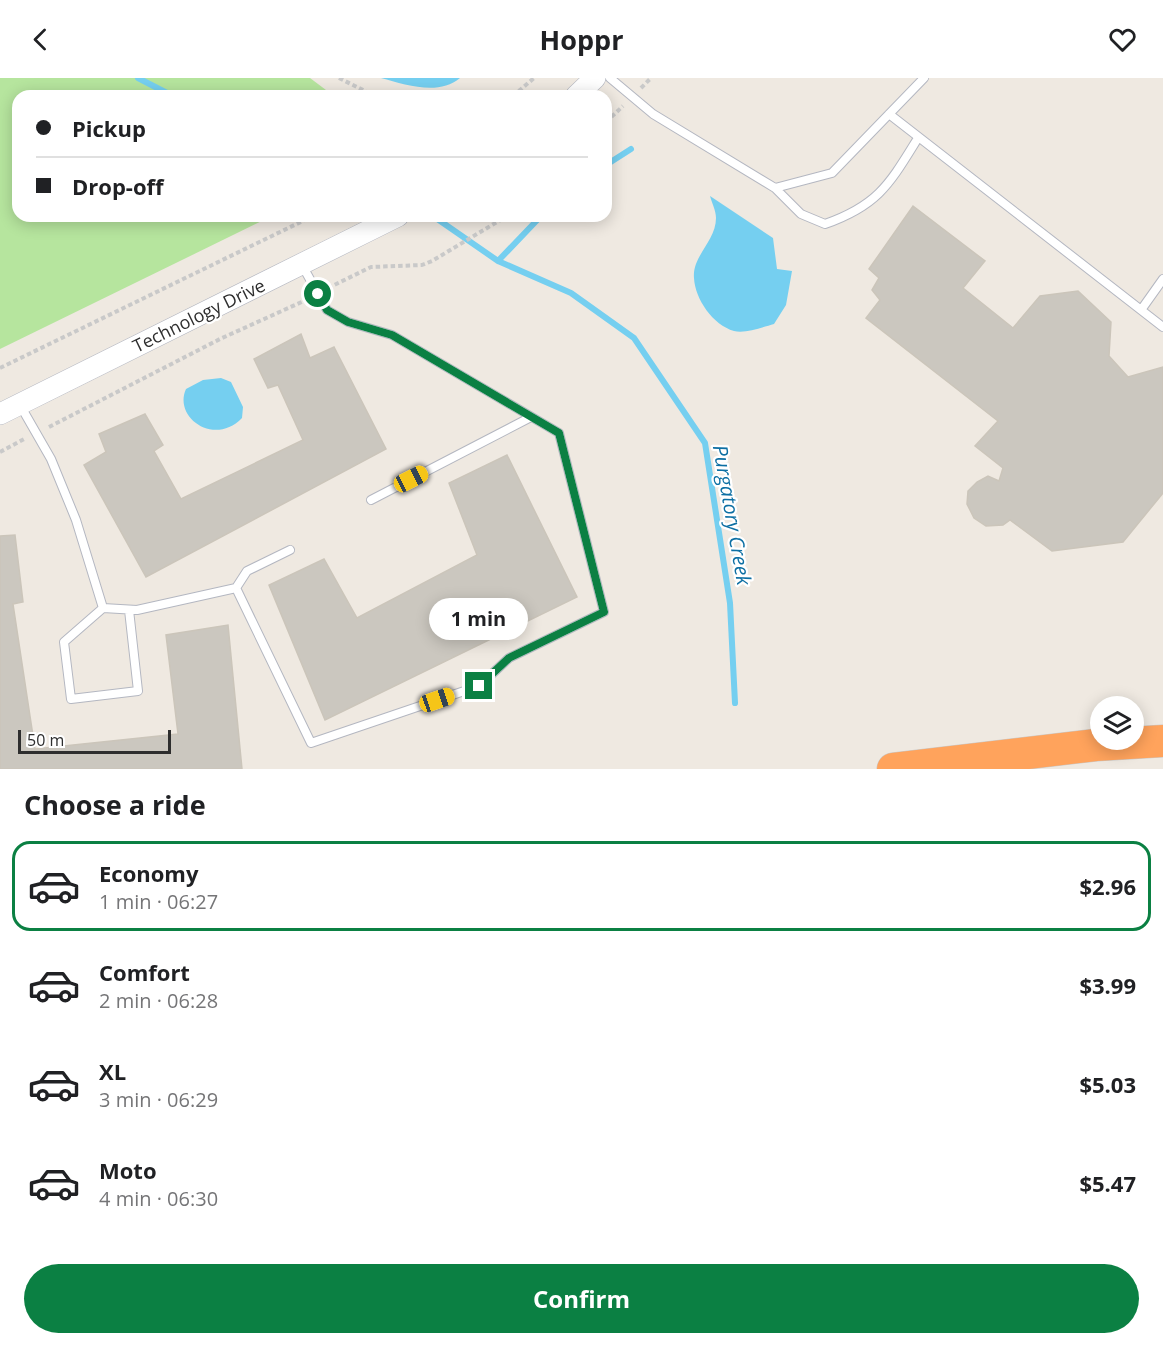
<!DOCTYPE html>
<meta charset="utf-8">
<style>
body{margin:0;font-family:"Open Sans",sans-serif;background:#f6f6f6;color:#202124;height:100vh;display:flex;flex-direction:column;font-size:22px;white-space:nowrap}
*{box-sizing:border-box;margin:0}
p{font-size:20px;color:#757577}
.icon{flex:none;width:33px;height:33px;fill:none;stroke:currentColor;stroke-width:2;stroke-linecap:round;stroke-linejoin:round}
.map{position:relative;height:691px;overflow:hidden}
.drawer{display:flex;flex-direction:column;background:#fff;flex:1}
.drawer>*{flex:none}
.guide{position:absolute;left:12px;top:12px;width:600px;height:132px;border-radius:18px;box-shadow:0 3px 15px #0003;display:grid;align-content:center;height:132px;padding:0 24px;background:#fff}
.controls{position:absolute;left:1090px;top:618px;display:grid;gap:12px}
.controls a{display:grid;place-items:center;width:54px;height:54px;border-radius:50%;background:#fff;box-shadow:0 3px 15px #0003;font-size:30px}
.scale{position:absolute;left:18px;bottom:15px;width:153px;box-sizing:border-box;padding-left:6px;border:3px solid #2e2e2e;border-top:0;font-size:16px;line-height:21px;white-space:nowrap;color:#2e2e2e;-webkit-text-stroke:4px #fff;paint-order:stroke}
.end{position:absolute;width:27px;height:27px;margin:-14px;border:8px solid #0b8043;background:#fff;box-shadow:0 0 0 3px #fff}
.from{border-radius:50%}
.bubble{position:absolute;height:42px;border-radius:21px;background:#fff;box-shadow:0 3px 15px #0003;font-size:20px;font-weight:700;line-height:42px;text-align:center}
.car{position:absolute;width:18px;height:36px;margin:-18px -9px;border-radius:8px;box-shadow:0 0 4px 2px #0007;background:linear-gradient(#f5c518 24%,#345 0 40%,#f5c518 0 76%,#345 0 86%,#f5c518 0)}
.guide b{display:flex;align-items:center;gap:21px;height:57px;font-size:22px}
.guide b+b{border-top:2px solid #e0e0e0}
.guide i{width:15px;height:15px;background:#202124}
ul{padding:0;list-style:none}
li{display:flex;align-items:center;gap:18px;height:90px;margin:0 12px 9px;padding:0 12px;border:3px solid transparent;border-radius:18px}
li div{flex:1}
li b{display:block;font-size:22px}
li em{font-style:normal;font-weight:700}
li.on{border-color:#0b8043}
li>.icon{width:54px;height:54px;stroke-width:1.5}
h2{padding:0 24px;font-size:27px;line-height:72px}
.cta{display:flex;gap:12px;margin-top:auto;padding:12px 24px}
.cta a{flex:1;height:69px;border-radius:36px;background:#0b8043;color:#fff;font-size:24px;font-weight:700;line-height:69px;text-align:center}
header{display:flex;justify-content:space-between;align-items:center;height:78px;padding:0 24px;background:#fff;font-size:27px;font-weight:700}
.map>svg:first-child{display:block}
.green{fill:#b6e59e}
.water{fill:#75cff0}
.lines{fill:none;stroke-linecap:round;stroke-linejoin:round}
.stream{stroke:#75cff0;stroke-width:6}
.building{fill:#cbc7bf;stroke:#cbc5ba;stroke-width:1.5}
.service-casing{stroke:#b4b7c1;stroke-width:10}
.tertiary-casing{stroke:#b4b7c1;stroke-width:22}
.motorway-casing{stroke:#c9c9c9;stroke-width:33}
.path{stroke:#c9c9c9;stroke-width:4;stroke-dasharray:4.5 3;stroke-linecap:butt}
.service{stroke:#fff;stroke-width:8}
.tertiary{stroke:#fff;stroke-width:21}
.motorway{stroke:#ffa35c;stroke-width:32}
.route{stroke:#0b8043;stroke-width:8}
.labels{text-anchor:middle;stroke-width:4.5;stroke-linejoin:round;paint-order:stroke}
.street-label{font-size:18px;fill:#2e2e2e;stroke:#fff}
.water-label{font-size:20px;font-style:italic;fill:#0d6fa3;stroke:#fff}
</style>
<header><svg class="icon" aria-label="back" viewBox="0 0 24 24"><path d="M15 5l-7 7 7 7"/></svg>Hoppr<svg class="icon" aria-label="heart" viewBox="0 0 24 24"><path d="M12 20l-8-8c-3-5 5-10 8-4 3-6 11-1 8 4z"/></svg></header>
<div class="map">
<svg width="1163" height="691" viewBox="0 0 1163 691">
<rect width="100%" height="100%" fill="#efe9e1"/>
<path class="green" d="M0,0H310L334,18H18V138H272L0,271Z"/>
<path class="water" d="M381,0H460C439,18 406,7 381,0Z
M710,118L773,160L777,191L792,193L786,227L774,246C763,249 745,256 734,253C713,247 695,221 694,200C692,178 716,163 716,140C716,133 712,125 710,118Z
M221,300L231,304L243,329L242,340C214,369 173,339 186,311L203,302Z"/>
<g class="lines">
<path class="stream" d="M138,0L167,15L185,18
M606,87L631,71
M433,138L498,183L571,215L634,260L705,365L730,525L735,625
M498,183L541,138"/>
</g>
<path class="building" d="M913,128L985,183L963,210L1013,250L1040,218L1078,213L1111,244L1109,278L1128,299L1163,289V415L1123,464L1052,473L1010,442L1003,447L986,448L974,440L967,426L968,413L977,404L988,398L999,403L1003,390L975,368L998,343L866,240L880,222L872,212L879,200L869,191Z
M301,256L310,280L334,269L386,371L146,499L84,387L106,374L99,356L145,336L163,367L154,373L181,421L303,362L278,307L268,310L254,281Z
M507,377L577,519L325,642L269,507L324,481L357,540L477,477L449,405Z
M15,457L23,524L13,526L35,671L178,656L166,557L228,547L242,691H0V458Z"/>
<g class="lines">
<defs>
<path id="service" d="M610,0L653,36L775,110L832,95L924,0
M889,36L1163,249
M775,110L801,136L825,146C879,127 890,105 918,60
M1141,232L1163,201
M20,327L51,381L76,442L103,530L137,532L236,510L311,665L479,608L509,580L604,534L559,355L392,257L348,244L327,232L302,187
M371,422L531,339
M236,510L247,493L290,472
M103,530L64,564L71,621L138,613L129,532"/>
<path id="tertiary" d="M576,18L595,0
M0,336L398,138"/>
<path id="motorway" d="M893,691L1096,667L1163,663"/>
</defs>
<use href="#service" class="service-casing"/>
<use href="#tertiary" class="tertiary-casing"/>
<use href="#motorway" class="motorway-casing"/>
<path class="path" d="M339,0L375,18
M641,10L651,0
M513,18L534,0
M606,44L623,28
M328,210L371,189L422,187L432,183L507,138
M0,290L313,138
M49,349L220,261L306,222
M0,374L26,360"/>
<use href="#service" class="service"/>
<use href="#tertiary" class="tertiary"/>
<use href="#motorway" class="motorway"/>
</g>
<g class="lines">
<path class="route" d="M318,216L327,232L348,244L392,257L559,355L604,534L509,580L479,608"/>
</g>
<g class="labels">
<g class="street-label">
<text transform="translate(199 238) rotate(-26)" y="6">Technology Drive</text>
</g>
<g class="water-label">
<text transform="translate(732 437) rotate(80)" y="7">Purgatory Creek</text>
</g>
</g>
</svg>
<div class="controls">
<a><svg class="icon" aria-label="layers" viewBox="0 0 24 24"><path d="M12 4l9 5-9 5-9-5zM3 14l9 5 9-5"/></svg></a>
</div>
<div class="scale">50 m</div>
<i class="end from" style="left:318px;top:216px"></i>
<i class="end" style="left:479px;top:608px"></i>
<div class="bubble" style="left:429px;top:520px;width:99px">1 min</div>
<i class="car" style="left:411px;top:401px;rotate:63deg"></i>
<i class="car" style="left:437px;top:622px;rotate:71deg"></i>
<div class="guide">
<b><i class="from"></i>Pickup</b>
<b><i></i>Drop-off</b>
</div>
</div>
<section class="drawer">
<h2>Choose a ride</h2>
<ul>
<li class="on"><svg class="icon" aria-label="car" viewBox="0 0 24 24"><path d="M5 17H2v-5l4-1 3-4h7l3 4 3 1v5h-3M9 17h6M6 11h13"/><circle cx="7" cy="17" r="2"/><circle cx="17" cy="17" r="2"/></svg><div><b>Economy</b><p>1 min · 06:27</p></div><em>$2.96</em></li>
<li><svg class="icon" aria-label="car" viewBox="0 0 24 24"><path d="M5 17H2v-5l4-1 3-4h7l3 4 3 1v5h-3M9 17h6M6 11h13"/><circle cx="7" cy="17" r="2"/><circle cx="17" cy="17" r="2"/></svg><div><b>Comfort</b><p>2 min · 06:28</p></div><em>$3.99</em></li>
<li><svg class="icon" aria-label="car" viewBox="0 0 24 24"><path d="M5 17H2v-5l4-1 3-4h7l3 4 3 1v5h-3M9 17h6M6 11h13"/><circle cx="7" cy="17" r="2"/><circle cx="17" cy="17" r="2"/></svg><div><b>XL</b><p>3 min · 06:29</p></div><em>$5.03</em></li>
<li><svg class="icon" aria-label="car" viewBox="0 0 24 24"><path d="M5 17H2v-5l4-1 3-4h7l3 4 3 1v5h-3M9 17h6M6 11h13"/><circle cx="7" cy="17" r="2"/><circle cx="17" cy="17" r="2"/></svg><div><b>Moto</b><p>4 min · 06:30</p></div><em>$5.47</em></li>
</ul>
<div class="cta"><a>Confirm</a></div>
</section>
